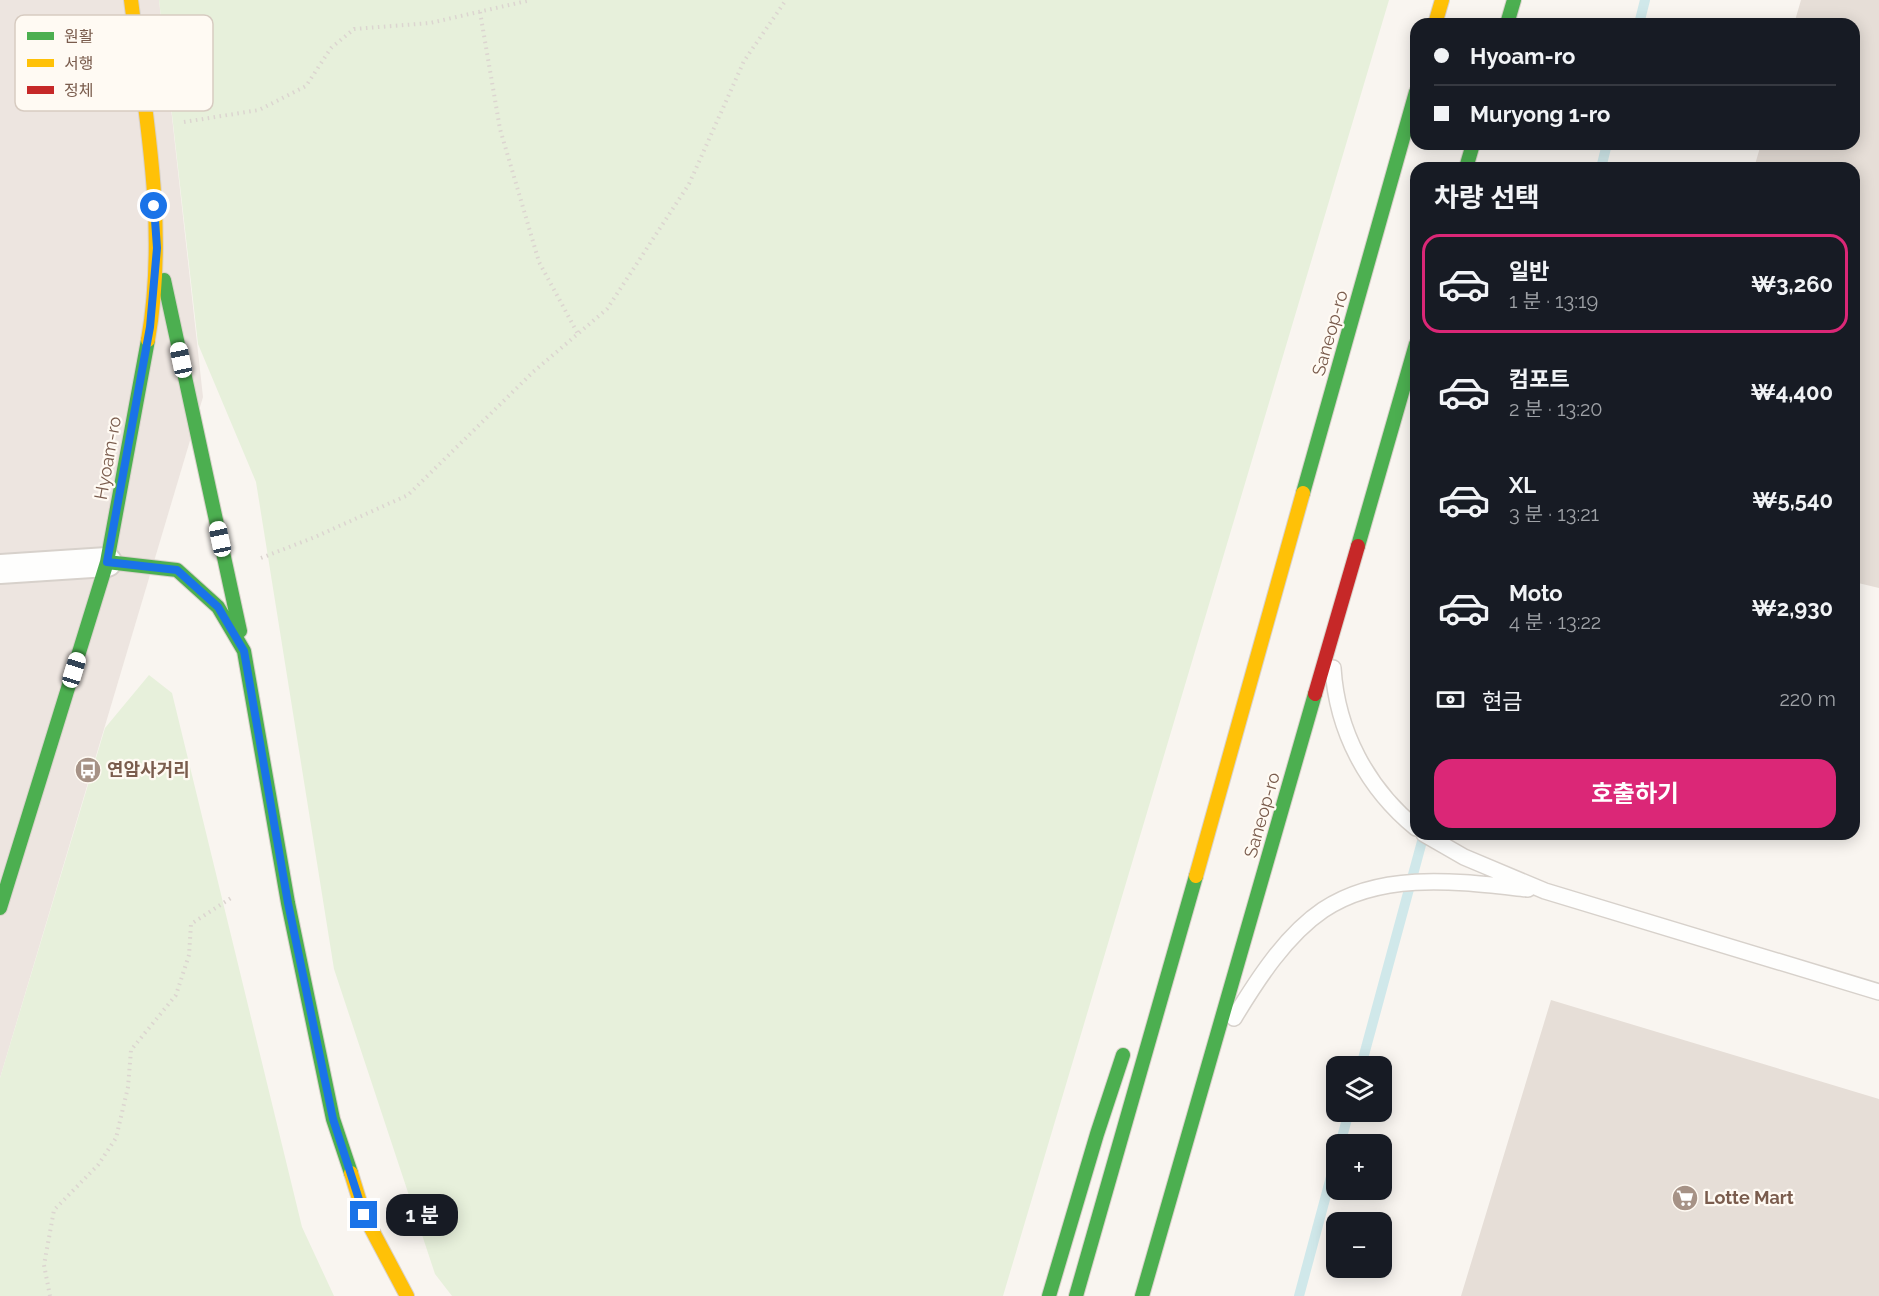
<!DOCTYPE html>
<html lang="ko">
<meta charset="utf-8">
<style>
body{margin:0;font-family:Raleway,"Noto Sans KR",sans-serif;background:#20242c;color:#f1f3f6;height:100vh;display:flex;flex-direction:column;font-size:22px;white-space:nowrap}
*{box-sizing:border-box;margin:0}
p{font-size:20px;color:#9ea1a6}
.icon{flex:none;width:33px;height:33px;fill:none;stroke:currentColor;stroke-width:2;stroke-linecap:round;stroke-linejoin:round}
.map{position:relative;flex:1;overflow:hidden}
.sheet{position:absolute;left:1410px;top:162px;width:450px;height:678px;display:flex;flex-direction:column;background:#171b24;border-radius:18px;box-shadow:0 3px 15px #0003}
.sheet>*{flex:none}
.guide{position:absolute;left:1410px;top:18px;width:450px;height:132px;border-radius:18px;box-shadow:0 3px 15px #0003;display:grid;align-content:center;height:132px;padding:0 24px;background:#171b24}
.tools{position:absolute;left:1326px;top:1056px;display:grid;gap:12px}
.tools a{display:grid;place-items:center;width:66px;height:66px;border-radius:12px;background:#171b24;box-shadow:0 3px 15px #0003;font-size:30px}
.end{position:absolute;width:27px;height:27px;margin:-14px;border:8px solid #1a73e8;background:#fff;box-shadow:0 0 0 3px #fff}
.from{border-radius:50%}
.bubble{position:absolute;height:42px;border-radius:18px;background:#171b24;box-shadow:0 3px 15px #0003;font-size:20px;font-weight:700;line-height:42px;text-align:center}
.car{position:absolute;width:18px;height:36px;margin:-18px -9px;border-radius:8px;box-shadow:0 0 4px 2px #0007;background:linear-gradient(#fff 24%,#345 0 40%,#fff 0 76%,#345 0 86%,#fff 0)}
.guide b{display:flex;align-items:center;gap:21px;height:57px;font-size:22px}
.guide b+b{border-top:2px solid #363941}
.guide i{width:15px;height:15px;background:#f1f3f6}
ul{padding:0;list-style:none}
li{display:flex;align-items:center;gap:18px;height:99px;margin:0 12px 9px;padding:0 12px;border:3px solid transparent;border-radius:18px}
li div{flex:1}
li b{display:block;font-size:22px}
li em{font-style:normal;font-weight:700}
li.current{border-color:#db2777}
li>.icon{width:54px;height:54px;stroke-width:1.5}
h2{padding:0 24px;font-size:27px;line-height:72px}
.pay{display:flex;align-items:center;gap:15px;height:66px;padding:0 24px;font-size:22px}
.pay p{margin-inline-start:auto}
.cta{display:flex;gap:12px;margin-top:auto;padding:12px 24px}
.cta a{flex:1;height:69px;border-radius:18px;background:#db2777;color:#fff;font-size:24px;font-weight:700;line-height:69px;text-align:center}
.map>svg:first-child{display:block}
.industrial{fill:#ede5e0}
.green{fill:#e7f0db}
.lines{fill:none;stroke-linecap:round;stroke-linejoin:round}
.stream{stroke:#d0e8ea;stroke-width:10}
.building{fill:#e6ded7}
.lane-casing{stroke:#d7d1cb;stroke-width:18}
.street-casing{stroke:#d7d1cb;stroke-width:32}
.fast-casing{stroke:#d9d2cb;stroke-width:16}
.slow-casing{stroke:#d9d2cb;stroke-width:16}
.jam-casing{stroke:#d9d2cb;stroke-width:16}
.path{stroke:#dcd5d0;stroke-width:4;stroke-dasharray:1.5 4.5;stroke-linecap:butt}
.lane{stroke:#fefefd;stroke-width:15}
.street{stroke:#fefefd;stroke-width:28}
.fast{stroke:#4caf50;stroke-width:14}
.slow{stroke:#ffc107;stroke-width:14}
.jam{stroke:#c62828;stroke-width:14}
.route{stroke:#1a73e8;stroke-width:8}
.labels{text-anchor:middle;stroke-width:4.5;stroke-linejoin:round;paint-order:stroke}
.street-label{font-size:18px;fill:#7a5c4d;stroke:#fffaf3}
.poi-label{font-size:18px;font-weight:bold;fill:#7a5c4d;stroke:#fffaf3;text-anchor:start}
.key{fill:#fffaf3;stroke:#d7cbc1;stroke-width:1.5}
.key-label{font-size:16px;fill:#7a5c4d}
</style>
<div class="map">
<svg width="1879" height="1296" viewBox="0 0 1879 1296">
<rect width="100%" height="100%" fill="#f9f5f0"/>
<path class="industrial" d="M0,0H159L203,397L0,1078Z"/>
<path class="green" d="M159,0H1389L1003,1296H452L435,1274L334,969L256,482L198,344Z
M149,675L172,693L302,1227L334,1296H0V1078L105,728Z"/>
<g class="lines">
<path class="stream" d="M1639,24L1645,0
M1601,168L1607,144
M1361,1066L1424,834
M1340,1144L1349,1112
M1299,1296L1336,1158"/>
</g>
<path class="building" d="M1801,0H1879V588L1854,582V168H1754L1761,144H1854V24H1794Z
M1551,1000L1879,1099V1296H1461Z"/>
<g class="lines">
<defs>
<path id="lane" d="M1333,668C1337,731 1367,788 1416,828
M1424,834L1464,857L1545,891L1879,992
M1234,1018C1257,980 1286,935 1323,910C1383,870 1461,882 1528,889"/>
<path id="street" d="M0,569L107,562"/>
<path id="fast" d="M1507,24L1514,0
M1466,168L1473,144
M164,280L240,631
M1303,493L1416,92
M1358,546L1416,344
M107,562L177,570L218,607L244,651L288,903L333,1119L351,1173
M0,908L107,562L148,340
M1049,1296L1097,1134L1123,1055
M1076,1296L1196,876
M1142,1296L1315,694"/>
<path id="slow" d="M131,0C145,112 168,227 148,340
M1435,24L1442,0
M1196,876L1303,493
M351,1173L364,1215L407,1296"/>
<path id="jam" d="M1315,694L1358,546"/>
</defs>
<use href="#lane" class="lane-casing"/>
<use href="#street" class="street-casing"/>
<use href="#fast" class="fast-casing"/>
<use href="#slow" class="slow-casing"/>
<use href="#jam" class="jam-casing"/>
<path class="path" d="M480,12L500,129L539,262L578,334
M184,122L259,110L306,86L331,48L354,29L430,23L531,0
M261,558L315,537L408,495L533,372L607,309L689,184L744,61L786,0
M50,1296L44,1265L54,1210L98,1165L116,1138L128,1087L131,1050L176,995L189,955L191,924L231,898"/>
<use href="#lane" class="lane"/>
<use href="#street" class="street"/>
<use href="#fast" class="fast"/>
<use href="#slow" class="slow"/>
<use href="#jam" class="jam"/>
</g>
<g class="lines">
<path class="route" d="M154,206L157,248L150,327L107,562L177,570L218,607L244,651L288,903L333,1119L364,1215"/>
</g>
<defs>
<symbol id="bus-disc" viewBox="-11 -11 22 22"><circle r="9.5" fill="#a69286" stroke="#fffaf3"/><path d="M-5-6H5V4H4V6H2V4H-2V6H-4V4H-5ZM-3.5-4V0h7V-4ZM-3.5 1.2v1.5H-2V1.2ZM2 1.2v1.5H3.5V1.2Z" fill="#fff"/></symbol>
<symbol id="supermarket-disc" viewBox="-11 -11 22 22"><circle r="9.5" fill="#a69286" stroke="#fffaf3"/><path d="M-6-5.5h2.5l.6 2H6L4.5 2H-2.5L-4.4-4H-6ZM-1.5 3.2a1.3 1.3 0 1 0 .1 0ZM3 3.2a1.3 1.3 0 1 0 .1 0Z" fill="#fff"/></symbol>
</defs>
<g fill-rule="evenodd">
<use href="#bus-disc" x="73" y="755" width="30" height="30"/>
<use href="#supermarket-disc" x="1670" y="1183" width="30" height="30"/>
</g>
<g class="labels">
<g class="street-label">
<text transform="translate(1330 333) rotate(-74)" y="6">Saneop-ro</text>
<text transform="translate(108 458) rotate(-80)" y="6">Hyoam-ro</text>
<text transform="translate(1262 815) rotate(-74)" y="6">Saneop-ro</text>
</g>
<g class="poi-label">
<text x="107" y="776">연암사거리</text>
<text x="1704" y="1204">Lotte Mart</text>
</g>
</g>
<rect x="15" y="15" width="198" height="96" rx="9" class="key"/>
<rect x="27" y="32" width="27" height="8" fill="#4caf50"/>
<rect x="27" y="59" width="27" height="8" fill="#ffc107"/>
<rect x="27" y="86" width="27" height="8" fill="#c62828"/>
<g class="key-label">
<text x="64" y="42">원활</text>
<text x="64" y="69">서행</text>
<text x="64" y="96">정체</text>
</g>
</svg>
<div class="tools">
<a><svg class="icon" aria-label="layers" viewBox="0 0 24 24"><path d="M12 4l9 5-9 5-9-5zM3 14l9 5 9-5"/></svg></a>
<a>+</a>
<a>−</a>
</div>
<i class="end from" style="left:154px;top:206px"></i>
<i class="end" style="left:364px;top:1215px"></i>
<div class="bubble" style="left:386px;top:1194px;width:72px">1 분</div>
<i class="car" style="left:181px;top:360px;rotate:348deg"></i>
<i class="car" style="left:220px;top:539px;rotate:348deg"></i>
<i class="car" style="left:74px;top:670px;rotate:17deg"></i>
<div class="guide">
<b><i class="from"></i>Hyoam-ro</b>
<b><i></i>Muryong 1-ro</b>
</div>
<section class="sheet">
<h2>차량 선택</h2>
<ul>
<li class="current"><svg class="icon" aria-label="car" viewBox="0 0 24 24"><path d="M5 17H2v-5l4-1 3-4h7l3 4 3 1v5h-3M9 17h6M6 11h13"/><circle cx="7" cy="17" r="2"/><circle cx="17" cy="17" r="2"/></svg><div><b>일반</b><p>1 분 · 13:19</p></div><em>₩3,260</em></li>
<li><svg class="icon" aria-label="car" viewBox="0 0 24 24"><path d="M5 17H2v-5l4-1 3-4h7l3 4 3 1v5h-3M9 17h6M6 11h13"/><circle cx="7" cy="17" r="2"/><circle cx="17" cy="17" r="2"/></svg><div><b>컴포트</b><p>2 분 · 13:20</p></div><em>₩4,400</em></li>
<li><svg class="icon" aria-label="car" viewBox="0 0 24 24"><path d="M5 17H2v-5l4-1 3-4h7l3 4 3 1v5h-3M9 17h6M6 11h13"/><circle cx="7" cy="17" r="2"/><circle cx="17" cy="17" r="2"/></svg><div><b>XL</b><p>3 분 · 13:21</p></div><em>₩5,540</em></li>
<li><svg class="icon" aria-label="car" viewBox="0 0 24 24"><path d="M5 17H2v-5l4-1 3-4h7l3 4 3 1v5h-3M9 17h6M6 11h13"/><circle cx="7" cy="17" r="2"/><circle cx="17" cy="17" r="2"/></svg><div><b>Moto</b><p>4 분 · 13:22</p></div><em>₩2,930</em></li>
</ul>
<div class="pay"><svg class="icon" aria-label="cash" viewBox="0 0 24 24"><path d="M3 7h18v10H3z"/><circle cx="12" cy="12" r="2"/></svg>현금<p>220 m</p></div>
<div class="cta"><a>호출하기</a></div>
</section>
</div>
